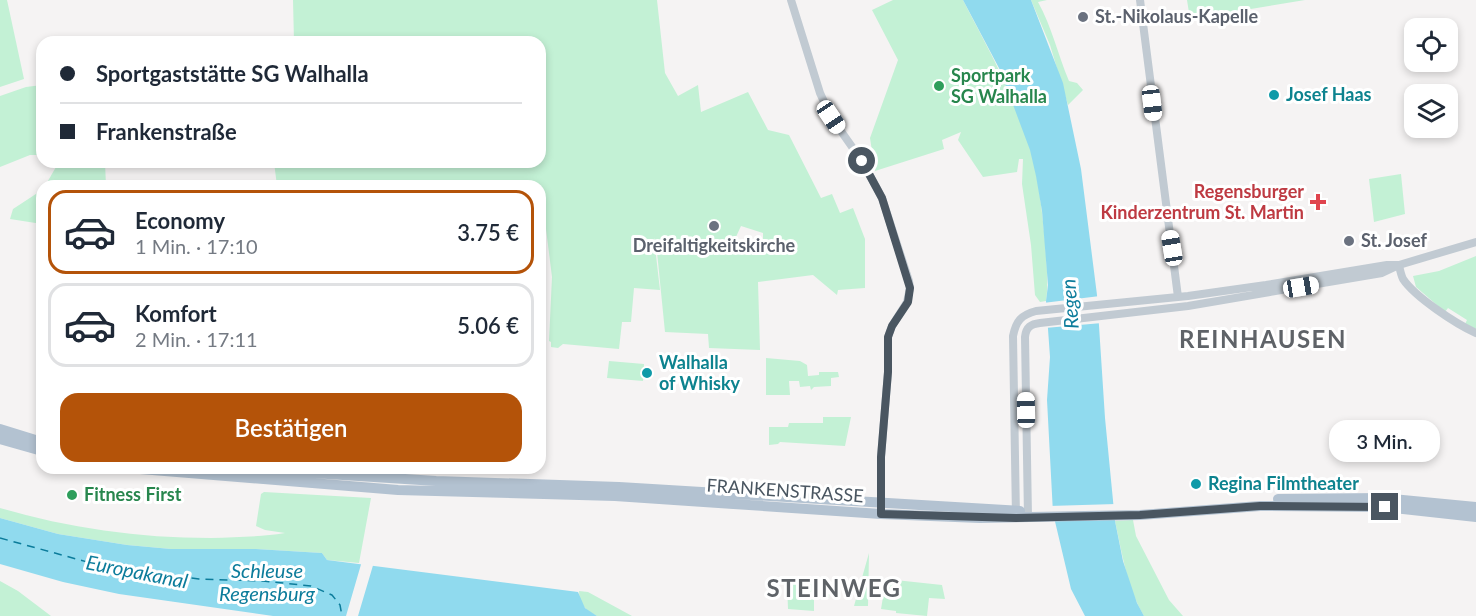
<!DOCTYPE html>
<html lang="de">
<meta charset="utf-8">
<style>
body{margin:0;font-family:Lato,sans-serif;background:#f6f6f7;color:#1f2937;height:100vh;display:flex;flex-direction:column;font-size:22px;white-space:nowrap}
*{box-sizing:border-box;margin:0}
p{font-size:20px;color:#747a83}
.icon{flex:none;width:33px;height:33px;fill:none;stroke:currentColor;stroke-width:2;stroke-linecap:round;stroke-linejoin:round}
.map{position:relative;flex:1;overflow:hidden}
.details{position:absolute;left:36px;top:180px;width:510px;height:294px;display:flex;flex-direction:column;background:#fff;border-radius:18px;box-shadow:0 3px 9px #0003}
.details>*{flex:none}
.banner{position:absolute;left:36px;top:36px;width:510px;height:132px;border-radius:18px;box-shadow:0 3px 9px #0003;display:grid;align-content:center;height:132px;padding:0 24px;background:#fff}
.fabs{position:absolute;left:1404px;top:18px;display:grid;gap:12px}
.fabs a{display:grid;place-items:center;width:54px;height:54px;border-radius:12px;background:#fff;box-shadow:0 3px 9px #0003;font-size:30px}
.end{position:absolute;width:27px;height:27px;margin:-14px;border:8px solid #4a5661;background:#fff;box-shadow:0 0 0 3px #fff}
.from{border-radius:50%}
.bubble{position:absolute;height:42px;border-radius:18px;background:#fff;box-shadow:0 3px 9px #0003;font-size:20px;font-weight:600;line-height:42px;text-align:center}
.car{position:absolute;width:18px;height:36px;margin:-18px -9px;border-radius:8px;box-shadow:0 0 4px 2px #0007;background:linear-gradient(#fff 24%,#345 0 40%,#fff 0 76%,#345 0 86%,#fff 0)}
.banner b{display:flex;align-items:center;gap:21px;height:57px;font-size:22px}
.banner b+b{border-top:2px solid #e0e1e3}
.banner i{width:15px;height:15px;background:#1f2937}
ul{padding:10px 0 0;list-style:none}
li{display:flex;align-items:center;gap:18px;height:84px;margin:0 12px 9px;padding:0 12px;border:3px solid #e0e1e3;border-radius:18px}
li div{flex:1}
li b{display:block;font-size:22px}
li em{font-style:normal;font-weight:600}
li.active{border-color:#b45309}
li>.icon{width:54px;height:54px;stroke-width:1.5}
.cta{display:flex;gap:12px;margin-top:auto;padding:12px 24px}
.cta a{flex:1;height:69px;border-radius:18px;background:#b45309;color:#fff;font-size:24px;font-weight:600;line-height:69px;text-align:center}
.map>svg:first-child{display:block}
.green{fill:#c3f1d5;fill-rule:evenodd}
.water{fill:#90daee}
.pier{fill:#f5f3f3}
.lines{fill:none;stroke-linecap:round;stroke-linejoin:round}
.ferry{stroke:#0c7c9b;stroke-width:1.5;stroke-dasharray:8 6;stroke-linecap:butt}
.minor{stroke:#c1cad2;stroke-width:8}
.major{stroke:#b3c2d1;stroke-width:10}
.route{stroke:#4a5661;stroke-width:8}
.worship-dot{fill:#6b7280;stroke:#fff;stroke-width:2}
.leisure-dot{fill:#2e9e5b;stroke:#fff;stroke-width:2}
.culture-dot{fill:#0f9aa8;stroke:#fff;stroke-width:2}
.health-dot{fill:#e0444e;stroke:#fff;stroke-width:2}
.labels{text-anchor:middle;stroke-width:6;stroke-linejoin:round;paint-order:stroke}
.worship-label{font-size:18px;font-weight:bold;fill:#5b616d;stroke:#fff;text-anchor:start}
.leisure-label{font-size:18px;font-weight:bold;fill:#27864d;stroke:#fff;text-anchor:start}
.culture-label{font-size:18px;font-weight:bold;fill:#0d838f;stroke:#fff;text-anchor:start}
.health-label{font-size:18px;font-weight:bold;fill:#be3a42;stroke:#fff;text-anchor:end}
.street-label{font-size:18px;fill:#4a5661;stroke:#fff}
.water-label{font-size:20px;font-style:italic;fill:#0c7c9b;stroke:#fff}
.district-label{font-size:24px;font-weight:bold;letter-spacing:1.5px;fill:#5f6368;stroke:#fff}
</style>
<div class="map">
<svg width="1476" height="616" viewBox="0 0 1476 616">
<rect width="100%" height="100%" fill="#f5f3f3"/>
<path class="green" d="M0,0H7L24,79L0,87Z
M293,0H657L665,73L678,96L698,85L701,112L748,92L768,130L789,135L821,198L832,194L840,213L853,208L865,239V288L838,290L837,295L813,275L758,282L760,350L709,348L708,334L665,332L656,242L654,238L660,290L634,288L631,322H622L619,349L563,344L558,348L551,347V342L549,341L552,277L544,213H540V186H277L274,162H540V42H294ZM741,226L763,233V244L758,251L724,244L727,236L735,239Z
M893,0H963C988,49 1016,97 1031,151C1039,180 1042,211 1045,241C1046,261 1049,281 1046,301L1040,302L1035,295L1031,245L1022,184L1023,159H1019L1017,172L983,177L958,140L961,132L942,140L944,149L875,171L870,138L898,60L872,10Z
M1031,0H1047L1038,2C1052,27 1058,55 1069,81L1077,83L1083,90L1068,105L1050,45Z
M1187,0H1305L1190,19Z
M42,85V155H30L0,167V96L26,87Z
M54,162H105L106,186H45L56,167Z
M1401,174L1405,214L1374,222L1369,179Z
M42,190V224L10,219L13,209Z
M1476,256V329L1465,324L1467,320L1448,308L1445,312L1416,287L1413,276L1439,271Z
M766,358L800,361L807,365L808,376L819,375V372H838L839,377L831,378V386L814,387L811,390L810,386L800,387L799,381H789L790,395H766Z
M609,361L644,364L643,381L607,378Z
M823,417H851L845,446L780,442L778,444L769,445V427H788L789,423H823Z
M264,492L371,498L359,563L327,560L322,553L256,549H171L127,545L58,534L0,518V508C69,528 138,538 211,538C236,537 260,537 285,533L265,530L256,526L261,494Z
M1133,520L1136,536L1169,600L1183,616H1144C1127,587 1122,553 1115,521Z
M869,553L868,606H854Z
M886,579L942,585L945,599L929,598L927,616L896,613V611L881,609Z
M0,581L18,591L51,616H0Z
M830,582L829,598H814V611L788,609L787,583Z
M579,591L588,592L632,616H597C586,611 579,604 579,591Z"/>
<path class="water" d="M963,0H1031L1063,83L1081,169L1097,295L1105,418L1115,521L1123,561L1137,603L1144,616H1085L1071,589L1053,513L1047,400L1050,357L1046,301L1048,285L1042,211L1036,176L1030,150L1000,70Z
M0,518L58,534L127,545L171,549H256L322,553L327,560L578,592L585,608L597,616H273L119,594L63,582L0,564Z"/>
<path class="pier" d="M1100,296L1102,323L1045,328L1043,303Z
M1116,504L1117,519L1050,513L1049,506Z
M362,561L374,562L358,616H346Z"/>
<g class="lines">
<path class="ferry" d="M0,538L91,563L199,579L263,581L311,586L332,595L340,605L342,616"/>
<path class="minor" d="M791,0L820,93L831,117L862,161L882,198L909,281L910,288L907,302L892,326L888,337V372L881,457V514
M1140,0L1178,297
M1399,265C1400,270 1401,275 1403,279C1415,297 1456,324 1476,333
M1016,517L1013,336C1016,321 1021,315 1036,311L1188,296L1266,285L1387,265H1399
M1028,517L1025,337C1026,327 1031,324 1040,323L1188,306L1382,273L1399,265L1476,242"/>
<path class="major" d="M0,429L42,442
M0,439L42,451
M128,468L398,490L615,496L881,514L980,518L1140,515L1260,506L1385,507L1476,517
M236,468L436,481L619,487L1020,511
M1278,499L1382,498L1476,507"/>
</g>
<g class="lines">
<path class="route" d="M862,161L882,198L910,288L908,302L892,326L888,337V372L881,457V514L1016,518L1140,515L1260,506L1385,507"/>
</g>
<g class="worship-dot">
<circle cx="1083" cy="17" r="6"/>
<circle cx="714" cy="226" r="6"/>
<circle cx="1349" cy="241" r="6"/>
</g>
<g class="leisure-dot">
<circle cx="939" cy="86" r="6"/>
<circle cx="72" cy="495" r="6"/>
</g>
<g class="culture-dot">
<circle cx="1274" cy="95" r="6"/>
<circle cx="647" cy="373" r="6"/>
<circle cx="1196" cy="484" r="6"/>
</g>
<path class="health-dot" d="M1315 193h6v6h6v6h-6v6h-6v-6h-6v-6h6z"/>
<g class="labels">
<g class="worship-label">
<text x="1095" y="23">St.-Nikolaus-Kapelle</text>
<text x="1361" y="247">St. Josef</text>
<text x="714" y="252" text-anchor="middle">Dreifaltigkeitskirche</text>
</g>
<g class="leisure-label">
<text x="951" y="82">Sportpark<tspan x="951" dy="21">SG Walhalla</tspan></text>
<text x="84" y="501">Fitness First</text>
</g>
<g class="culture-label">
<text x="1286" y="101">Josef Haas</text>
<text x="659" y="369">Walhalla<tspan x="659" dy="21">of Whisky</tspan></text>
<text x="1208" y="490">Regina Filmtheater</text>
</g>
<g class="health-label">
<text x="1304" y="198">Regensburger<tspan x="1304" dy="21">Kinderzentrum St. Martin</tspan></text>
</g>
<g class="street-label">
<text transform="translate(785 491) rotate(4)" y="6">FRANKENSTRASSE</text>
</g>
<g class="water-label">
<text transform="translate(1070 304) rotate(-94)" y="7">Regen</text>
<text x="267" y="578">Schleuse<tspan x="267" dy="23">Regensburg</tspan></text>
<text transform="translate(137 572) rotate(11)" y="7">Europakanal</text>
</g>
<g class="district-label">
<text x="1263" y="348">REINHAUSEN</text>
<text x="834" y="597">STEINWEG</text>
</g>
</g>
</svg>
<div class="fabs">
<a><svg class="icon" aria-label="locate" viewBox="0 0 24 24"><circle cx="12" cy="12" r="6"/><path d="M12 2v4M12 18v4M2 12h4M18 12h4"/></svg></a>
<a><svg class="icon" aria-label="layers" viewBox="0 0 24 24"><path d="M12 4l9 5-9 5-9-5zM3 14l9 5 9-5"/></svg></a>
</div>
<i class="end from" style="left:862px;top:161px"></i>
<i class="end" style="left:1385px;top:507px"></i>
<div class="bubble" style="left:1329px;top:420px;width:111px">3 Min.</div>
<i class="car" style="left:1152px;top:103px;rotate:173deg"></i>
<i class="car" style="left:831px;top:117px;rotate:146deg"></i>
<i class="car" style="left:1172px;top:248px;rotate:351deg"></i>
<i class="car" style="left:1301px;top:287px;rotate:81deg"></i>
<i class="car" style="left:1026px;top:410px;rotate:359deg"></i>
<div class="banner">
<b><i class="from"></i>Sportgaststätte SG Walhalla</b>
<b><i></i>Frankenstraße</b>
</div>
<section class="details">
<ul>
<li class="active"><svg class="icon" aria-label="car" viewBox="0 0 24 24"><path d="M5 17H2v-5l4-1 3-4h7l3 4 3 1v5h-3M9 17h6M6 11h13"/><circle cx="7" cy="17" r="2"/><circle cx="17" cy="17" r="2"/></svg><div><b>Economy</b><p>1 Min. · 17:10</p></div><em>3.75 €</em></li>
<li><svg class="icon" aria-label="car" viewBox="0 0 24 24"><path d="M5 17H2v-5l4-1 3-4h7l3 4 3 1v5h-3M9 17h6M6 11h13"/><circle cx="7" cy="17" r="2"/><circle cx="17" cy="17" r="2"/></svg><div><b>Komfort</b><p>2 Min. · 17:11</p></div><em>5.06 €</em></li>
</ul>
<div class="cta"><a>Bestätigen</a></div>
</section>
</div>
